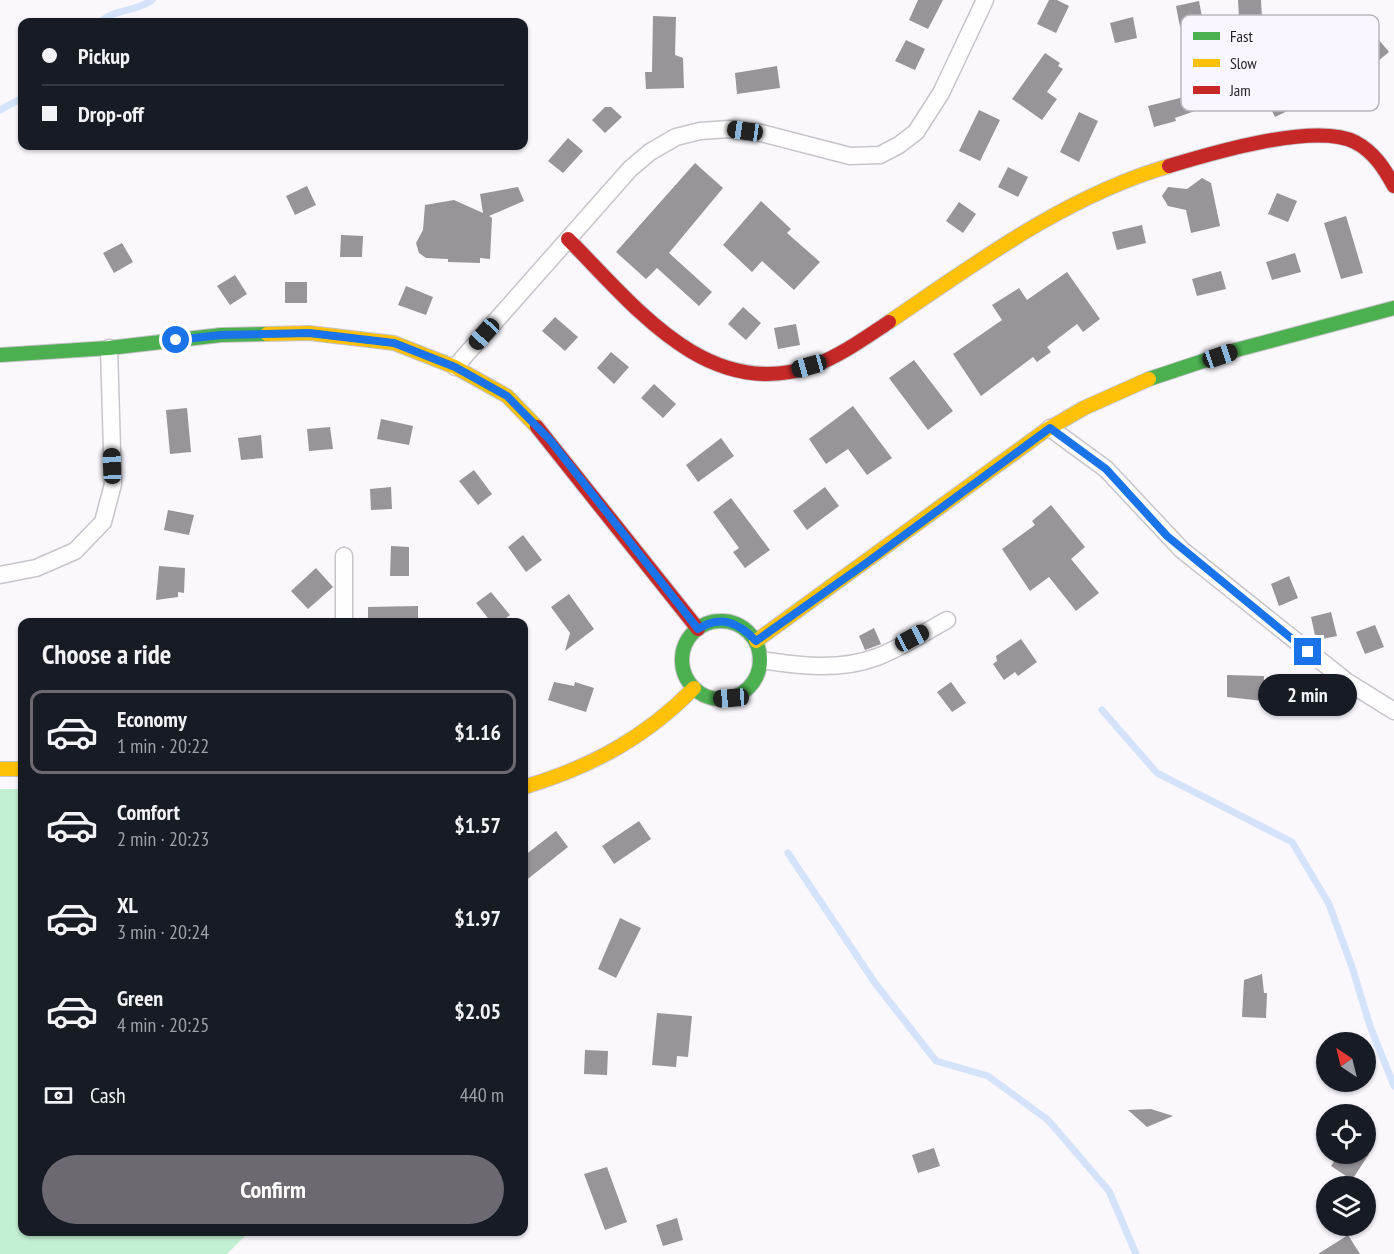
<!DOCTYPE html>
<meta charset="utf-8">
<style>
body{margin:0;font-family:"PT Sans Narrow",sans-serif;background:#20242c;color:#f1f3f6;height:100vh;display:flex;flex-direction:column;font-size:22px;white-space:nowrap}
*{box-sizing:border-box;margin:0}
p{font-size:20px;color:#9ea1a6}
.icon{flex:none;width:33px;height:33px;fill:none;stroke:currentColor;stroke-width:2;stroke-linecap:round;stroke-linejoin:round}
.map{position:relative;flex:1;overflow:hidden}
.drawer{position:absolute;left:18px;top:618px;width:510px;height:618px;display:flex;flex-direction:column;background:#171b24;border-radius:12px;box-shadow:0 2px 4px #0004}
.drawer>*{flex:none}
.banner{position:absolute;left:18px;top:18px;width:510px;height:132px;border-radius:12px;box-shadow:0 2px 4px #0004;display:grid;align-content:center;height:132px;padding:0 24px;background:#171b24}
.needle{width:39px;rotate:325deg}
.buttons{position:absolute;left:1316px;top:1032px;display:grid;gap:12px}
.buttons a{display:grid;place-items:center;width:60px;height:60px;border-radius:50%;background:#171b24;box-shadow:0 2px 4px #0004;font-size:30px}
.end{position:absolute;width:27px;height:27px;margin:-14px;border:8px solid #1a73e8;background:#fff;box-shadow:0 0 0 3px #fff}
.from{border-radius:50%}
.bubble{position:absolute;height:42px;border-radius:21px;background:#171b24;box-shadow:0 2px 4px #0004;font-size:20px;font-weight:600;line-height:42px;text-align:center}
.car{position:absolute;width:18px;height:36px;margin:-18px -9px;border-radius:8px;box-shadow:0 0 4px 2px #0007;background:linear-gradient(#222 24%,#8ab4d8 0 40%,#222 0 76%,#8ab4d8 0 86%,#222 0)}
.banner b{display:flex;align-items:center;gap:21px;height:57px;font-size:22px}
.banner b+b{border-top:2px solid #363941}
.banner i{width:15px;height:15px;background:#f1f3f6}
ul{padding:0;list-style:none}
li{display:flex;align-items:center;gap:18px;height:84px;margin:0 12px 9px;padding:0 12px;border:3px solid transparent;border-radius:12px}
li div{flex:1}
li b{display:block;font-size:22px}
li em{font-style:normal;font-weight:600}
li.current{border-color:#6c6a70}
li>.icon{width:54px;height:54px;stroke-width:1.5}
h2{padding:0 24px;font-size:27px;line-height:72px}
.pay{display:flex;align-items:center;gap:15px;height:66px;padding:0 24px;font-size:22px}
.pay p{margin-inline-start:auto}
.primary-button{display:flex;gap:12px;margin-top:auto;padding:12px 24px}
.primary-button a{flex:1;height:69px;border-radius:36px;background:#6c6a70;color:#fff;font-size:24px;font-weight:600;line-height:69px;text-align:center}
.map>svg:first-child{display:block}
.green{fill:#c2f0d3}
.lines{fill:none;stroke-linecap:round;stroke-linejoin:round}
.stream{stroke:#d4e2fa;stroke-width:7}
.building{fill:#989499}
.street-casing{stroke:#c7c4ca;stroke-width:19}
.fast-casing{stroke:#c7c4ca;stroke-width:16}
.slow-casing{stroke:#c7c4ca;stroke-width:16}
.jam-casing{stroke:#c7c4ca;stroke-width:16}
.street{stroke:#fefeff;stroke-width:16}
.fast{stroke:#4caf50;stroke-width:14}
.slow{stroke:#ffc107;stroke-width:14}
.jam{stroke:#c62828;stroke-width:14}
.route{stroke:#1a73e8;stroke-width:8}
.key{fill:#faf6ff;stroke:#b9b5bd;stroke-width:1.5}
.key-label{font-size:16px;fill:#201d24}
</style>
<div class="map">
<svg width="1394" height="1254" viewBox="0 0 1394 1254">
<rect width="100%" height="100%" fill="#faf8fd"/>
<path class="green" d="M0,789H22V1232H249L227,1254H0Z"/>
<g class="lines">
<path class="stream" d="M101,22C115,8 137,12 152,0
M0,110L22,98
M1102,710L1157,773L1292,842L1329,904L1352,967L1370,1026L1394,1086
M788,853L875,983L936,1061L988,1076L1048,1120L1109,1191L1136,1254"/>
</g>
<path class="building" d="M918,0H943L928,29L909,20Z
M1049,0H1057L1069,6L1056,33L1037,24Z
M1238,0H1261L1262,19L1239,20Z
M1199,1L1203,22L1180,27L1176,6Z
M653,16L676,17L675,55L683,58L684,88L646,89L645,72H652Z
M1133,17L1137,38L1115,43L1110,23Z
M1374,34L1389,52L1372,66L1357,49Z
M906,40L925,49L915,70L895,61Z
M1045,53L1060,63L1058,66L1063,69L1047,92L1057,99L1042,120L1012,99Z
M777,66L780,88L737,94L735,73Z
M1217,67L1224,87L1235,84L1238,96L1175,118L1176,121L1154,127L1148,106L1188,96L1182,80Z
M1280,90H1287L1296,107L1275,117L1265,97Z
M605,107H611L622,117L605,133L592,120Z
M979,110L1000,120L980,161L959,151Z
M1079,112L1098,121L1079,162L1060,152Z
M568,138L583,151L563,173L548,161Z
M695,163L723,188L669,253L712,292L699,306L657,268L646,279L616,252Z
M1008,167L1028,177L1018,197L998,187Z
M1202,178L1211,183L1220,226L1191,233L1186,210L1168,206L1162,196L1168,187L1187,189Z
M307,186L316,205L295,215L286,196Z
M518,187L524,201L489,216L492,218L490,259L480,258V263L448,262V259L426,258L419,253L416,243L423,230L425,205L454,200L483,213L480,194Z
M1277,193L1297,201L1288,222L1268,214Z
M761,201L791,229L787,233L820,262L794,290L762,261L752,272L723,245Z
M959,202L976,214L963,233L946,221Z
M1346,216L1363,273L1341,279L1324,223Z
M1142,225L1146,243L1117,250L1112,232Z
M341,235L363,236L362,257H340Z
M122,243L133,262L114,273L103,253Z
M1295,253L1301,272L1272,280L1266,262Z
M1221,271L1226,289L1197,296L1192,279Z
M1067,272L1100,319L1083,332L1077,324L1047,347L1051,352L1037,362L1033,357L981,396L953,354L1002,320L992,305L1019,288L1027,300Z
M235,275L247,294L230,305L217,286Z
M285,282H307V303H285Z
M406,286L433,297L426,315L398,305Z
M743,307L761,323L746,340L728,324Z
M555,317L578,337L565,351L542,331Z
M796,324L800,345L778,349L774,328Z
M611,352L629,367L614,384L597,368Z
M914,360L953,411L928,430L889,378Z
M654,384L676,404L663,418L641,398Z
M853,406L892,458L867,475L848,449L826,464L809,439Z
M187,408L191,452L170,454L166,410Z
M381,419L413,426L409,445L377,439Z
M330,427L333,449L309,451L307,429Z
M261,435L263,458L241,460L238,438Z
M721,438L734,456L698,482L686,465Z
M474,470L492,494L478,505L459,481Z
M391,487L392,509L371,510L370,489Z
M825,487L839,506L807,530L793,511Z
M731,498L770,550L745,568L733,552L739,548L713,512Z
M1051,505L1085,547L1071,559L1099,593L1076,611L1049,577L1030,591L1002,549L1035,525L1032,521Z
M168,510L194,515L189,535L164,530Z
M523,535L542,560L526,572L508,547Z
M391,546L409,547V576H390Z
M159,566L185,568L184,593L178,592V597L156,600Z
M316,568L333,587L308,609L291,591Z
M1289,576L1298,598L1279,606L1271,584Z
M491,592L510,615L501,622H491L476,603Z
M569,594L594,629L565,651L570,633L551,607Z
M418,606V622H368V607Z
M1331,612L1337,636L1316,640L1311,617Z
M1375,625L1384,647L1365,654L1356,632Z
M874,628L881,644L865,650L859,636Z
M1021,639L1037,662L1018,676L1015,672L1004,680L993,664L997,661L996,656Z
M1227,675L1264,676L1263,701L1227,697Z
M554,682L574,686L575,682L594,688L586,712L548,700Z
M951,682L966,703L952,712L937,692Z
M639,821L651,839L614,864L602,846Z
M556,831L568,847L524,882V856Z
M620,918L641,928L616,978L598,969Z
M1262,974L1264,993H1267L1266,1018L1242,1017L1244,980Z
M657,1013L692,1016L688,1057L677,1056L676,1067L652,1065Z
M585,1050L608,1051L607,1075L584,1074Z
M1151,1109L1173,1116L1147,1127L1128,1110Z
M934,1148L940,1166L918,1173L912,1155Z
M1339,1154H1369L1352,1180L1331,1166Z
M607,1167L627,1222L605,1230L584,1174Z
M677,1218L683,1240L663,1246L656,1225Z
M1348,1235L1360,1254H1318Z"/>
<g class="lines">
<defs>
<path id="street" d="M455,367L630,169L650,152L676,137L700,131L729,129L761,133L850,156L880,155L899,145L916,132L941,93L985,0
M1050,428L1106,469L1182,550L1346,681L1394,711
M0,575L36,568L75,551L103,522L113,484L109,348
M344,622V556
M761,660C799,666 840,671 877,657C901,648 925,632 947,620"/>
<path id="fast" d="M0,355L109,348L221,335L267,334
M1149,379L1236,350L1394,308
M682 660a39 39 0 1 1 78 0a39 39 0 1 1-78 0Z"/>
<path id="slow" d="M889,322C976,263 1066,196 1169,166
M267,334L309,333L394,343L455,367L507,396L537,427
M756,641L1046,430L1084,408L1149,379
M0,769H22
M524,787C591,767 645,738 694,688"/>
<path id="jam" d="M1169,166C1212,153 1315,122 1355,142C1374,152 1384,168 1394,186
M568,239C634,305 707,403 813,366C840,356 865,338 889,322
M537,427L698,629"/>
</defs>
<use href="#street" class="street-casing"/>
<use href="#fast" class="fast-casing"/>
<use href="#slow" class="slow-casing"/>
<use href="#jam" class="jam-casing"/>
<use href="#street" class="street"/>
<use href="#fast" class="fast"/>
<use href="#slow" class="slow"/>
<use href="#jam" class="jam"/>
</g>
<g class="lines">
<path class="route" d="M176,340L221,335L309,333L394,343L455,367L507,396L550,440L698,629C721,614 739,623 756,641L865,564L1050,428L1106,469L1167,536L1308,652"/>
</g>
<rect x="1181" y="15" width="198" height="96" rx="9" class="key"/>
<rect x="1193" y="32" width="27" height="8" fill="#4caf50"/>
<rect x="1193" y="59" width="27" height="8" fill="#ffc107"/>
<rect x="1193" y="86" width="27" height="8" fill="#c62828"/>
<g class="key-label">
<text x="1230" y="42">Fast</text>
<text x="1230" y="69">Slow</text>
<text x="1230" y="96">Jam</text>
</g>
</svg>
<div class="buttons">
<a><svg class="needle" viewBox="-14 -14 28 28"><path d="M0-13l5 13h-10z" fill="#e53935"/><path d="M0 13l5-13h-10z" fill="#9ea1a6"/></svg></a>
<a><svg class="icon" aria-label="locate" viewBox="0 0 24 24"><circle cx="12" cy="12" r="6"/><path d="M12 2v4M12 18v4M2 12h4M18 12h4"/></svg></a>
<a><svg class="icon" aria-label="layers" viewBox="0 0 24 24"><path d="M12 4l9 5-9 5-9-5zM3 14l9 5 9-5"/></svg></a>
</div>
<i class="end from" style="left:176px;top:340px"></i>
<i class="end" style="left:1308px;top:652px"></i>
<div class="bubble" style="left:1258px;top:674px;width:99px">2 min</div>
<i class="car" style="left:745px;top:131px;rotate:278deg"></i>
<i class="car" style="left:484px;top:334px;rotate:222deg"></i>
<i class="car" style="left:1220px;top:356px;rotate:71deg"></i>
<i class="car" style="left:809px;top:366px;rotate:254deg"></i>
<i class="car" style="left:112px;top:466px;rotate:358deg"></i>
<i class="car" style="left:912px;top:638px;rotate:62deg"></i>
<i class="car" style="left:731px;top:698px;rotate:266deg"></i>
<div class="banner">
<b><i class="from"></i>Pickup</b>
<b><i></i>Drop-off</b>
</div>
<section class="drawer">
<h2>Choose a ride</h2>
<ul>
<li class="current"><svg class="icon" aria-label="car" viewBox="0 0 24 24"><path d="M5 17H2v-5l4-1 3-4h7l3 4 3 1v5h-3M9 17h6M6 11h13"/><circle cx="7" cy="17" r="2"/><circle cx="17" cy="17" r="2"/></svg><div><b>Economy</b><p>1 min · 20:22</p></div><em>$1.16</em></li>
<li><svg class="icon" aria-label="car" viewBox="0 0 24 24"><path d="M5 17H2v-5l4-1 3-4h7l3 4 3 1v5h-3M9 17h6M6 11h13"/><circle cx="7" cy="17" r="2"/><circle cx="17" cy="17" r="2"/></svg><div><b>Comfort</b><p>2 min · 20:23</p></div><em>$1.57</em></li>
<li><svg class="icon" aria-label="car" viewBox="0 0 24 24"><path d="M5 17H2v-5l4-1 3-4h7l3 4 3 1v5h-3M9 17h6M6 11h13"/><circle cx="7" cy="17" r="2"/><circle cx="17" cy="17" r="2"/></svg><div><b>XL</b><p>3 min · 20:24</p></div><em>$1.97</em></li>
<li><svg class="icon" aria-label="car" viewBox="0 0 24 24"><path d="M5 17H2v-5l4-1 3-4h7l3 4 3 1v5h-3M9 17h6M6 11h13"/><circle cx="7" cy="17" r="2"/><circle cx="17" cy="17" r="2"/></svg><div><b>Green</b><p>4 min · 20:25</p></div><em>$2.05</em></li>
</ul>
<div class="pay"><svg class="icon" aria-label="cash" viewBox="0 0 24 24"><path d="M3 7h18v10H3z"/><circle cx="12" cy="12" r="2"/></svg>Cash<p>440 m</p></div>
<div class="primary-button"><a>Confirm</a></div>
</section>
</div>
